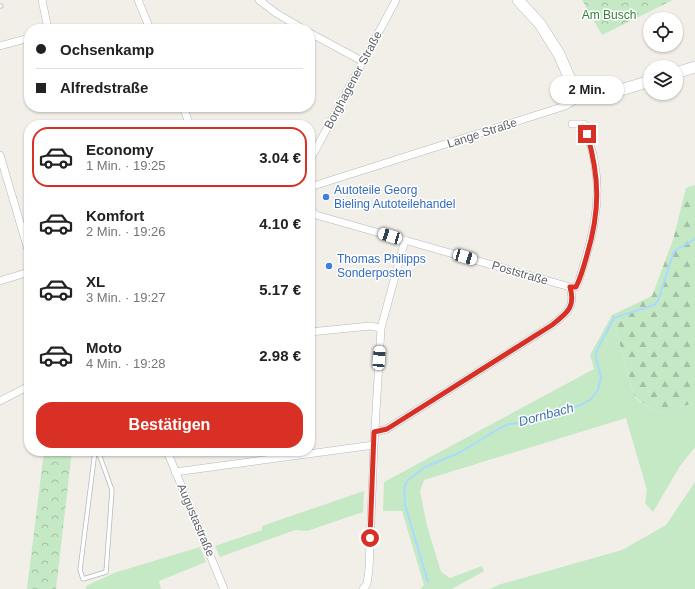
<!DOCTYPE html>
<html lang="de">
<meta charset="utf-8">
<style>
body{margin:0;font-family:Arial,sans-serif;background:#f2f2f2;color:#222;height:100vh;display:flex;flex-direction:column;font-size:15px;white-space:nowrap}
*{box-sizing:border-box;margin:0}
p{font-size:13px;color:#767676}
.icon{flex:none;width:22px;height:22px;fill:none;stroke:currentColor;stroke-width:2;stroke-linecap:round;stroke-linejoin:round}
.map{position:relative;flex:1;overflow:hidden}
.panel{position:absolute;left:24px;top:120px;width:291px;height:336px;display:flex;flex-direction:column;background:#fff;border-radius:16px;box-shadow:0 1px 3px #0004}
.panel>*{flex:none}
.top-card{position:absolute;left:24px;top:24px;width:291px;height:88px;border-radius:16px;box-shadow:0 1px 3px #0004;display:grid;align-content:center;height:88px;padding:0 12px;background:#fff}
.buttons{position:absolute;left:643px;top:12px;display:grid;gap:8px}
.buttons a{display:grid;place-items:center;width:40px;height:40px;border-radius:50%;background:#fff;box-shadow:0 1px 3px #0004;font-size:20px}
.end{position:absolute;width:18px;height:18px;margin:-9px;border:5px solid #d93025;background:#fff;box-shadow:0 0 0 2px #fff}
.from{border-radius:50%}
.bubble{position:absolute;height:28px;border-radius:14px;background:#fff;box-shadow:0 1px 3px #0004;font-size:13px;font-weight:700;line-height:28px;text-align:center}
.car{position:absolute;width:12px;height:24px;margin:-12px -6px;border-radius:5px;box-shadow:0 0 3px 1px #0007;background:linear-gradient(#fff 24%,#345 0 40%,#fff 0 76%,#345 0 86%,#fff 0)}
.top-card b{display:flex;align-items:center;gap:14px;height:38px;font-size:15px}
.top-card b+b{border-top:1px solid #e0e0e0}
.top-card i{width:10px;height:10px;background:#222}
ul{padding:7px 0 0;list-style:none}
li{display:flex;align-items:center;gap:12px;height:60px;margin:0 8px 6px;padding:0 4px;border:2px solid transparent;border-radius:16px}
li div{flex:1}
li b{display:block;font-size:15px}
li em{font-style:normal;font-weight:700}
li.current{border-color:#d93025}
li>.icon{width:36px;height:36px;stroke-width:1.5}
.action{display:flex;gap:8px;margin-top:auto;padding:8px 12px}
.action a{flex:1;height:46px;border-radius:16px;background:#d93025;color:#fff;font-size:16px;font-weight:700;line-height:46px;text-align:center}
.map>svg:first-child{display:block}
.grass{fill:#c5e8c5}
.forest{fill:url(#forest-firs)}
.park{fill:url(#park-crowns)}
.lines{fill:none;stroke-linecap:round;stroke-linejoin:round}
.stream{stroke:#aadaff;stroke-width:2}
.service-casing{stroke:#b5b8bc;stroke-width:5}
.minor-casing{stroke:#b5b8bc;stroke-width:8}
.secondary-casing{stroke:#b6babf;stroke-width:12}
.service{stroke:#fff;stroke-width:3.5}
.minor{stroke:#fff;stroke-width:7}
.secondary{stroke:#fff;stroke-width:11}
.route{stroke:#d93025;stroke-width:5}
.shop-dot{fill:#3f7fe0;stroke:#fff;stroke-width:1.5}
.labels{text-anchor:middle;stroke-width:3;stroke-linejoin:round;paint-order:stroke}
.park-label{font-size:12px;fill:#348238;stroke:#fff}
.street-label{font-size:12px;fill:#5f6368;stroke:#fff}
.shop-label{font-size:12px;fill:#366cbe;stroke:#fff;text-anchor:start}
.water-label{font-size:13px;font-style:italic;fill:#4174aa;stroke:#fff}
</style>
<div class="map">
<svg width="695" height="589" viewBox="0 0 695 589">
<defs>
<pattern id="forest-firs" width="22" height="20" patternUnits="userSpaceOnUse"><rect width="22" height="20" fill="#c5e8c5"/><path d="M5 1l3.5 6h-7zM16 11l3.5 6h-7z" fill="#a3c0a4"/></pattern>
<pattern id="park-crowns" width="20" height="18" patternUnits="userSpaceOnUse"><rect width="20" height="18" fill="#c5e8c5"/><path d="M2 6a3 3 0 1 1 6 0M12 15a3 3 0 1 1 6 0" fill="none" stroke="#a3c0a4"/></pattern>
</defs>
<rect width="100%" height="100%" fill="#f1efe8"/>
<path class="grass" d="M612,315L634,397L657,413L695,403V447L680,466L653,512L645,503L647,490L626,418L424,480L420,491L427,526L441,572L450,578L482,566L484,571L452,589H420L424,585L402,511H383L384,482L594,369L590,355Z
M695,482V589H490L498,585L622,550L666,525Z
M364,491L363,512L307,531L295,530L220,557L215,546L262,530V526Z
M200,547L206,562L159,581L161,589H86V586L114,573Z"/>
<path class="forest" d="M695,185V403L657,413L634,396L612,315L652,296L673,240L686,188Z"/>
<path class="park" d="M582,0H673L602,35Z
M44,451H72L56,589H27Z"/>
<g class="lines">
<path class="stream" d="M428,582L405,505L404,487L408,480L425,467L459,453L500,428L509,424L518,423L581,405L591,399L598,390L601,377L596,358V352L614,318L654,305L658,301L674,251L695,239"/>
<defs>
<path id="service" d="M0,6H1
M95,451L80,570L83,579L106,572L112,490L98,451"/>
<path id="minor" d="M42,0L48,29
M138,0L150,29
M259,0L276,13L303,29
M310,33L362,61
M0,46L29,38
M183,107L190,125
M0,155L29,253
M310,160L396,0
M310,187L565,106L572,102L583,92
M310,209L316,215L570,287
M0,281L29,272
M310,332L370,326L381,328
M0,401L29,386
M374,432L387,429L552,325C567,313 576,307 570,287H576L579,280C591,242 602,205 595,165C593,151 588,137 584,124H572
M167,451L224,589
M175,472L374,445
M363,589L367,584L369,569L374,445L381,328L405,240"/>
<path id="secondary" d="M518,0L540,24L559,54L569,77L575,86L583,92L605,95L650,81
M676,73L695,67"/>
</defs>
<use href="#service" class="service-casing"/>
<use href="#minor" class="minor-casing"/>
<use href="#secondary" class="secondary-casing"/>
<use href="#service" class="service"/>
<use href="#minor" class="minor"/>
<use href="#secondary" class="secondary"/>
</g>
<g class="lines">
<path class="route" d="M370,538L374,432L387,429L552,325C567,313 576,307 570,287H576C581,277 584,266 587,255C600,211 600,178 587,134"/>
</g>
<g class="shop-dot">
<circle cx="326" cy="197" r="4"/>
<circle cx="329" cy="266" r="4"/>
</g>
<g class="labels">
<g class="park-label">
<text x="609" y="19">Am Busch</text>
</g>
<g class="street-label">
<text transform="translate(353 80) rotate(-62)" y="4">Borghagener Straße</text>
<text transform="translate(482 133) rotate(-18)" y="4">Lange Straße</text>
<text transform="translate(520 273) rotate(16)" y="4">Poststraße</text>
<text transform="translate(196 520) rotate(67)" y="4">Augustastraße</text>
</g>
<g class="shop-label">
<text x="334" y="194">Autoteile Georg<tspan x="334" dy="14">Bieling Autoteilehandel</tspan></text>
<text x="337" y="263">Thomas Philipps<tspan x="337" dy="14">Sonderposten</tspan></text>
</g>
<g class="water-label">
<text transform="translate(546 414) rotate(-15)" y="5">Dornbach</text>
</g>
</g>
</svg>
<div class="buttons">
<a><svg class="icon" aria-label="locate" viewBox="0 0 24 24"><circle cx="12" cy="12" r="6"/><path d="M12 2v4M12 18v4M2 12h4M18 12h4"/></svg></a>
<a><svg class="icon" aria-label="layers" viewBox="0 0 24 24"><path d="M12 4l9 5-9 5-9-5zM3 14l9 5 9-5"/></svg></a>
</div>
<i class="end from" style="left:370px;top:538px"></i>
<i class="end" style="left:587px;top:134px"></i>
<div class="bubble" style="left:550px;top:76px;width:74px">2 Min.</div>
<i class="car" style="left:390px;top:236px;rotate:287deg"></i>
<i class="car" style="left:465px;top:257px;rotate:106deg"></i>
<i class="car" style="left:379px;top:358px;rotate:4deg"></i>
<div class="top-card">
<b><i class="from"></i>Ochsenkamp</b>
<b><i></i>Alfredstraße</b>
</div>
<section class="panel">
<ul>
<li class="current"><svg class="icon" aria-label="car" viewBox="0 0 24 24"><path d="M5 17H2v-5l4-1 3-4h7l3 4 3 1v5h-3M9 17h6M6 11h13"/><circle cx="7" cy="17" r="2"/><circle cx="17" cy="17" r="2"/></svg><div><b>Economy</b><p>1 Min. · 19:25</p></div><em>3.04 €</em></li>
<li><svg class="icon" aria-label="car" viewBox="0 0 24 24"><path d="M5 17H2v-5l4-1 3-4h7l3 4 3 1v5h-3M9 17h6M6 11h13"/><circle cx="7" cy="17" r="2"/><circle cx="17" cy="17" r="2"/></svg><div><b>Komfort</b><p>2 Min. · 19:26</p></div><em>4.10 €</em></li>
<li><svg class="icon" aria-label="car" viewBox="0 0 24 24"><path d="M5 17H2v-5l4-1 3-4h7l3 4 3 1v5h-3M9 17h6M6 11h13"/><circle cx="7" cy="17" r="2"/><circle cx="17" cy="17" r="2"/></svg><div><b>XL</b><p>3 Min. · 19:27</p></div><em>5.17 €</em></li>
<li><svg class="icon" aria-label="car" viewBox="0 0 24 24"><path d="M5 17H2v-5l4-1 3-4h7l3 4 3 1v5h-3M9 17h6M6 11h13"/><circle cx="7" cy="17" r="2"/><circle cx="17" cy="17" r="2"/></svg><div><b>Moto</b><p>4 Min. · 19:28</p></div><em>2.98 €</em></li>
</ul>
<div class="action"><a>Bestätigen</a></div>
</section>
</div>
